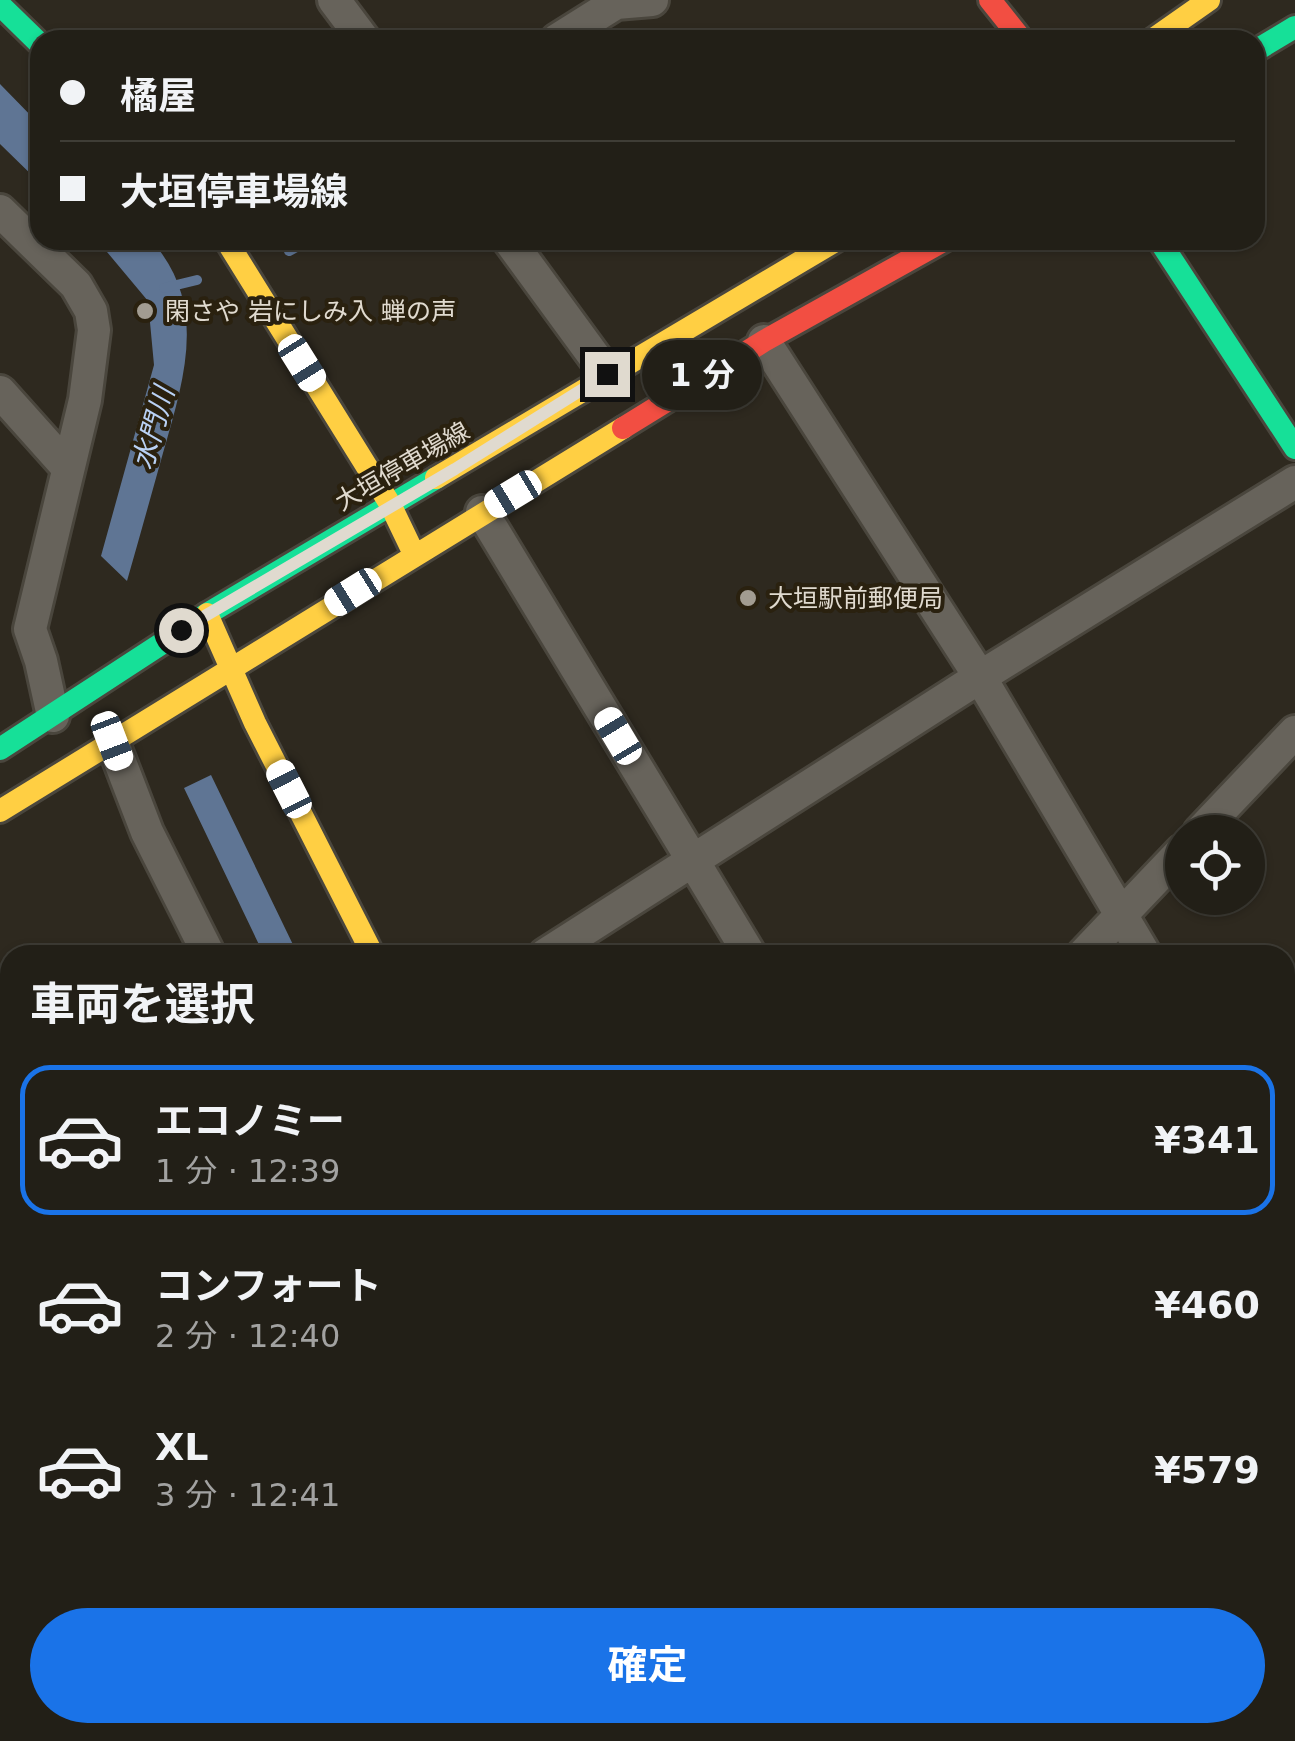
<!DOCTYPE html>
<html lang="ja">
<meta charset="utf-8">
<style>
body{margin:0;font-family:"DejaVu Sans","Noto Sans JP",sans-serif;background:#2e2c24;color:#f1f3f6;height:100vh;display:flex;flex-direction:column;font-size:38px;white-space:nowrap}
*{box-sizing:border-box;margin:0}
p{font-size:32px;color:#a2a2a1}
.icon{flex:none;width:55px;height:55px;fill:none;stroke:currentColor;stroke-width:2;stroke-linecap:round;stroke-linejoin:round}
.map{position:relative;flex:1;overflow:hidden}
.side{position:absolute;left:0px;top:945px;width:1295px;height:798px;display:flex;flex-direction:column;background:#221f17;border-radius:30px 30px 0 0;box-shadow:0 2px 8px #0004,0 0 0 2px #3f3d36}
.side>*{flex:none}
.top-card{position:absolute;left:30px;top:30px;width:1235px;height:220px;border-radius:30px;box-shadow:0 2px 8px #0004,0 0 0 2px #3f3d36;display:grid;align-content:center;height:220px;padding:0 30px;background:#221f17}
.controls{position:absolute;left:1165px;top:815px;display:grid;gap:20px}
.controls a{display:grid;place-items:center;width:100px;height:100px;border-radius:50%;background:#221f17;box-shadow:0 2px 8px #0004,0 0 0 2px #3f3d36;font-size:50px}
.end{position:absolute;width:45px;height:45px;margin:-22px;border:12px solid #e0dacf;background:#111;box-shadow:0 0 0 5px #111}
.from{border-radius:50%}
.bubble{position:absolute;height:70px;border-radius:35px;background:#221f17;box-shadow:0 2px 8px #0004,0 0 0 2px #3f3d36;font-size:32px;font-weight:700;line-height:70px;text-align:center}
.car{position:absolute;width:30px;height:60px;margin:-30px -15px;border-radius:12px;box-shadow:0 0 8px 2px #0007;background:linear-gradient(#fff 24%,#345 0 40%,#fff 0 76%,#345 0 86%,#fff 0)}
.top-card b{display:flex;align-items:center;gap:35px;height:95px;font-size:38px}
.top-card b+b{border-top:2px solid #3f3d36}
.top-card i{width:25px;height:25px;background:#f1f3f6}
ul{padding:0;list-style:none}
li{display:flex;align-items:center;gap:30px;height:150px;margin:0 20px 15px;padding:0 10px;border:5px solid transparent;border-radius:30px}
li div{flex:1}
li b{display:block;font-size:38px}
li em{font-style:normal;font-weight:700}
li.active{border-color:#1a73e8}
li>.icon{width:90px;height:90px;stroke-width:1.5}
h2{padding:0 30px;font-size:45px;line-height:120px}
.button{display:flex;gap:20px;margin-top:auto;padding:20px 30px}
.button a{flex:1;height:115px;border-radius:60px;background:#1a73e8;color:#fff;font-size:40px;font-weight:700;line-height:115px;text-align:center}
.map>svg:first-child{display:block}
.water{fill:#5f7594}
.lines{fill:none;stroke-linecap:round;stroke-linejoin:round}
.stream{stroke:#5f7594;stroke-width:10}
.street-casing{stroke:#4a463d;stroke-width:38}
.fast-casing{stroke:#4a463d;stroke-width:28}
.slow-casing{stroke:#4a463d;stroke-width:28}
.jam-casing{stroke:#4a463d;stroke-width:28}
.street{stroke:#67635b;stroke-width:32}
.fast{stroke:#16e098;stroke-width:22}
.slow{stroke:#ffcf43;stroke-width:22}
.jam{stroke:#f24e42;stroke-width:22}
.route{stroke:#e0dacf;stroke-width:12}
.poi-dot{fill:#a29c91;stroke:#2a210f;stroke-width:4}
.labels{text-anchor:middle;stroke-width:8;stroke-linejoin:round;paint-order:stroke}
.poi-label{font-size:25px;fill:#e0dacf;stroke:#2a210f;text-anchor:start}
.street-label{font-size:25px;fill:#e0dacf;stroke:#2a210f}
.water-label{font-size:28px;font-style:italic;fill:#b9d1f4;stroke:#2a210f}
</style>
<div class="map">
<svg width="1295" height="1741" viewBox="0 0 1295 1741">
<rect width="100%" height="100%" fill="#2e291f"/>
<path class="water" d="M0,84L40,125V183L0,144Z
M97,240H151C209,305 184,379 163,453C151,496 139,539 127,581L101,556L154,365L148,301Z
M211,775L298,955H264L184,788Z"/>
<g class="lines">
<path class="stream" d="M289,251L309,240
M164,288L197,280
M0,1598L10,1591
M923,1732L925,1741"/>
<defs>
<path id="street" d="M334,0L364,40
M557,40L616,3L652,0
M0,211L76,285L91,311L94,330L85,400L30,629L41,661L53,716
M509,240L607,374
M764,341L980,677L1145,955
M0,392L68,468
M482,512L750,955
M112,741L147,832L209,955
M1200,832L1295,732
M545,955L980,677L1295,482
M1083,955L1182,851
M0,1036L10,1055
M1285,1191L1295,1208
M0,1297L10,1291
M1285,1356L1295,1349
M0,1489L10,1504
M1285,1625L1295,1618
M1215,1732L1220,1741
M189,1741L201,1732
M711,1741L724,1732
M1093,1741L1107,1732"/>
<path id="fast" d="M0,5L40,44
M1255,51L1295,27
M1159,240L1295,448
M0,749L207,614L436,478"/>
<path id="slow" d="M1152,40L1209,0
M226,240L390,504L414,554
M436,478L837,240
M207,614L255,723L373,955
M0,811L623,428"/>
<path id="jam" d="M990,0L1022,40
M623,428L764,341L945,240
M796,1732L801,1741"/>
</defs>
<use href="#street" class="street-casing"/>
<use href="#fast" class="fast-casing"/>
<use href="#slow" class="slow-casing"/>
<use href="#jam" class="jam-casing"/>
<use href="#street" class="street"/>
<use href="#fast" class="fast"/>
<use href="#slow" class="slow"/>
<use href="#jam" class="jam"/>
</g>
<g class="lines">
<path class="route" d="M181,630L455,469L607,374"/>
</g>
<g class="poi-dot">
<circle cx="145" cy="311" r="10"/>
<circle cx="748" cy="598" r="10"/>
</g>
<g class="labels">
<g class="poi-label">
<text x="165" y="320">閑さや 岩にしみ入 蝉の声</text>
<text x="768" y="607">大垣駅前郵便局</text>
</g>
<g class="street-label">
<text transform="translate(402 466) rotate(-30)" y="9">大垣停車場線</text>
</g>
<g class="water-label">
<text transform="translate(153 428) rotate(-74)" y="10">水門川</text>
</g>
</g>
</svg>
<div class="controls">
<a><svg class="icon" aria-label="locate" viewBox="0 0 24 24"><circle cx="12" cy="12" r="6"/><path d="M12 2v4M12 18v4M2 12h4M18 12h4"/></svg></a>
</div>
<i class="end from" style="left:181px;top:630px"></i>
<i class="end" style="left:607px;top:374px"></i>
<div class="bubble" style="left:642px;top:340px;width:120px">1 分</div>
<i class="car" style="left:302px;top:363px;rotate:148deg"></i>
<i class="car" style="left:513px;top:494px;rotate:239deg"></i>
<i class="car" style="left:353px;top:592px;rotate:238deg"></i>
<i class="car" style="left:618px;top:736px;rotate:329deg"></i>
<i class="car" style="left:112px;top:741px;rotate:159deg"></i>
<i class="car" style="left:289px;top:789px;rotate:333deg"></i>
<div class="top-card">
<b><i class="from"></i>橘屋</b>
<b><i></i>大垣停車場線</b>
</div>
<section class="side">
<h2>車両を選択</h2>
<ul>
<li class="active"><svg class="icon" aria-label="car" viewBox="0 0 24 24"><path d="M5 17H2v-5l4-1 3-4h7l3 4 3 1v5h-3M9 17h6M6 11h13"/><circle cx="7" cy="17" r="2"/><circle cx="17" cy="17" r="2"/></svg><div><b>エコノミー</b><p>1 分 · 12:39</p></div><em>¥341</em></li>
<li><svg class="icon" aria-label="car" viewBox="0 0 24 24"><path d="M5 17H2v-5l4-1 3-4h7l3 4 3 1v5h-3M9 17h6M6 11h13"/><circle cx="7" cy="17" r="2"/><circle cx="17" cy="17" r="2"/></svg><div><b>コンフォート</b><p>2 分 · 12:40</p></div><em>¥460</em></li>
<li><svg class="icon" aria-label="car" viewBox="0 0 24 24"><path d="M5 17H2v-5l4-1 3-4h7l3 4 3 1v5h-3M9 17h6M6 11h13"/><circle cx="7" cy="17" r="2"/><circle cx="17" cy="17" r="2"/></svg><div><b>XL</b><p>3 分 · 12:41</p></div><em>¥579</em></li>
</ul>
<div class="button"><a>確定</a></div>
</section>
</div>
